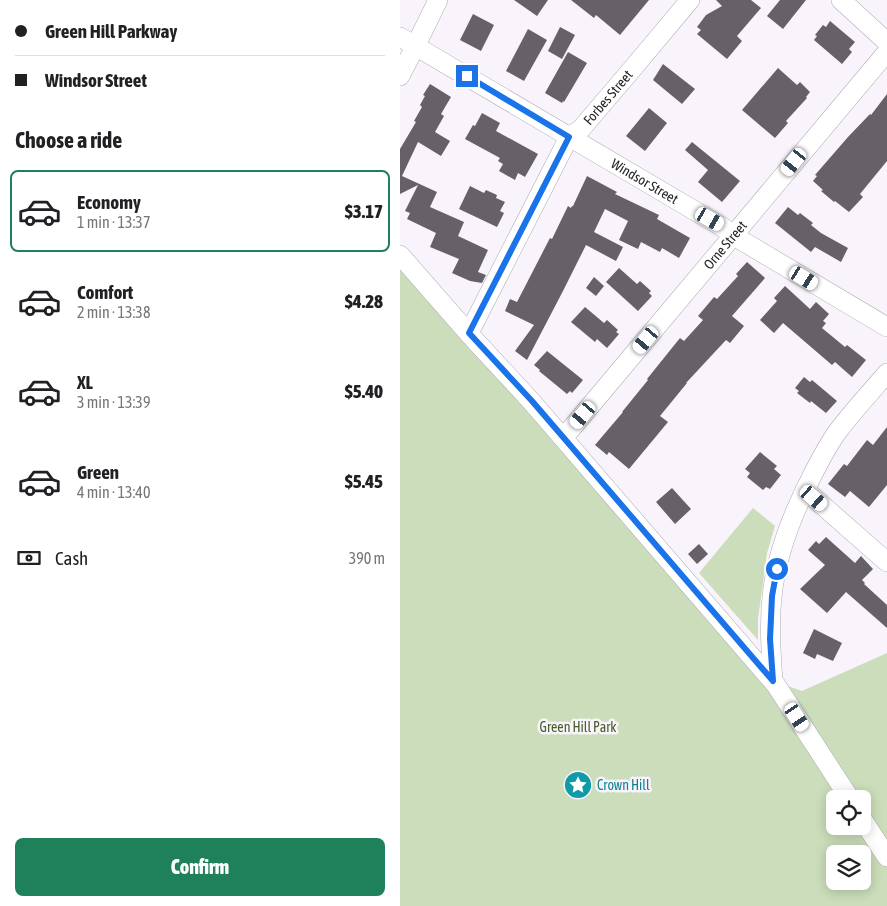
<!DOCTYPE html>
<meta charset="utf-8">
<style>
body{margin:0;font-family:"Asap Condensed",sans-serif;background:#f2f2f2;color:#202124;height:100vh;display:flex;flex-direction:column;font-size:19px;white-space:nowrap}
*{box-sizing:border-box;margin:0}
p{font-size:16px;color:#757577}
.icon{flex:none;width:28px;height:28px;fill:none;stroke:currentColor;stroke-width:2;stroke-linecap:round;stroke-linejoin:round}
.map{position:relative;flex:1;overflow:hidden}
.panel{display:flex;flex-direction:column;background:#fff;width:400px}
.panel>*{flex:none}
.guide{display:grid;align-content:center;height:110px;padding:0 15px;background:#fff}
.controls{position:absolute;left:426px;top:790px;display:grid;gap:10px}
.controls a{display:grid;place-items:center;width:45px;height:45px;border-radius:8px;background:#fff;box-shadow:0 2px 12px #0003;font-size:25px}
.end{position:absolute;width:22px;height:22px;margin:-11px;border:6px solid #1a73e8;background:#fff;box-shadow:0 0 0 2px #fff}
.from{border-radius:50%}
.car{position:absolute;width:15px;height:30px;margin:-15px -8px;border-radius:6px;box-shadow:0 0 4px 1px #0007;background:linear-gradient(#fff 24%,#345 0 40%,#fff 0 76%,#345 0 86%,#fff 0)}
.guide b{display:flex;align-items:center;gap:18px;height:48px;font-size:19px}
.guide b+b{border-top:1px solid #e0e0e0}
.guide i{width:12px;height:12px;background:#202124}
ul{padding:0;list-style:none}
li{display:flex;align-items:center;gap:15px;height:82px;margin:0 10px 8px;padding:0 5px;border:2px solid transparent;border-radius:8px}
li div{flex:1}
li b{display:block;font-size:19px}
li em{font-style:normal;font-weight:800}
li.current{border-color:#1f815a}
li>.icon{width:45px;height:45px;stroke-width:1.5}
h2{padding:0 15px;font-size:22px;line-height:60px}
.pay{display:flex;align-items:center;gap:12px;height:55px;padding:0 15px;font-size:19px}
.pay p{margin-inline-start:auto}
.cta{display:flex;gap:10px;margin-top:auto;padding:10px 15px}
.cta a{flex:1;height:58px;border-radius:8px;background:#1f815a;color:#fff;font-size:20px;font-weight:800;line-height:58px;text-align:center}
main{display:flex;flex:1;min-height:0}
.map>svg:first-child{display:block}
.green{fill:#cbddba;fill-rule:evenodd}
.building{fill:#656167}
.lines{fill:none;stroke-linecap:round;stroke-linejoin:round}
.street-casing{stroke:#aeaab0;stroke-width:20}
.street{stroke:#fff;stroke-width:19}
.route{stroke:#1a73e8;stroke-width:6}
.labels{text-anchor:middle;stroke-width:5;stroke-linejoin:round;paint-order:stroke}
.street-label{font-size:14px;fill:#262427;stroke:#f9f4fb}
.park-label{font-size:14px;fill:#445e26;stroke:#f9f4fb}
.culture-label{font-size:14px;fill:#0d838f;stroke:#f9f4fb;text-anchor:start}
</style>
<main>
<section class="panel">
<div class="guide">
<b><i class="from"></i>Green Hill Parkway</b>
<b><i></i>Windsor Street</b>
</div>
<h2>Choose a ride</h2>
<ul>
<li class="current"><svg class="icon" aria-label="car" viewBox="0 0 24 24"><path d="M5 17H2v-5l4-1 3-4h7l3 4 3 1v5h-3M9 17h6M6 11h13"/><circle cx="7" cy="17" r="2"/><circle cx="17" cy="17" r="2"/></svg><div><b>Economy</b><p>1 min · 13:37</p></div><em>$3.17</em></li>
<li><svg class="icon" aria-label="car" viewBox="0 0 24 24"><path d="M5 17H2v-5l4-1 3-4h7l3 4 3 1v5h-3M9 17h6M6 11h13"/><circle cx="7" cy="17" r="2"/><circle cx="17" cy="17" r="2"/></svg><div><b>Comfort</b><p>2 min · 13:38</p></div><em>$4.28</em></li>
<li><svg class="icon" aria-label="car" viewBox="0 0 24 24"><path d="M5 17H2v-5l4-1 3-4h7l3 4 3 1v5h-3M9 17h6M6 11h13"/><circle cx="7" cy="17" r="2"/><circle cx="17" cy="17" r="2"/></svg><div><b>XL</b><p>3 min · 13:39</p></div><em>$5.40</em></li>
<li><svg class="icon" aria-label="car" viewBox="0 0 24 24"><path d="M5 17H2v-5l4-1 3-4h7l3 4 3 1v5h-3M9 17h6M6 11h13"/><circle cx="7" cy="17" r="2"/><circle cx="17" cy="17" r="2"/></svg><div><b>Green</b><p>4 min · 13:40</p></div><em>$5.45</em></li>
</ul>
<div class="pay"><svg class="icon" aria-label="cash" viewBox="0 0 24 24"><path d="M3 7h18v10H3z"/><circle cx="12" cy="12" r="2"/></svg>Cash<p>390 m</p></div>
<div class="cta"><a>Confirm</a></div>
</section>
<div class="map">
<svg width="487" height="906" viewBox="0 0 487 906">
<rect width="100%" height="100%" fill="#f9f4fb"/>
<path class="green" d="M0,255L373,681L402,691L487,653V906H0ZM435,799H462V826H435ZM435,854H462V881H435Z
M353,508L375,526L367,553L358,619V640L299,573Z"/>
<path class="building" d="M114,0H148L137,16Z
M171,0H249L220,35L196,15L194,18Z
M316,0H351L361,8L337,36L342,41L327,59L297,34L301,30L297,27L306,15L322,6Z
M380,0H406L383,29L367,16Z
M73,14L94,25L81,51L60,40Z
M430,21L455,42L449,49L452,52L442,64L414,40L417,36L415,35L423,25L426,27Z
M160,27L175,35L162,59L148,51Z
M128,29L147,40L124,81L106,71Z
M168,52L187,63L164,102L163,101L162,103L145,93Z
M263,64L295,89L282,104L253,80Z
M378,68L397,85L400,82L410,92L406,97L407,98L386,121L388,123L375,138L342,110Z
M30,84L51,97L41,114L44,116L35,132L50,141L41,156L18,142L2,176L37,192L30,207L64,222L58,236L88,250L78,272L86,275L82,283L70,281L52,273L59,259L30,247L36,233L7,219L10,213L5,211L18,185L0,194V149L16,122L14,121L22,107L20,105L25,96L23,95Z
M487,94V161L460,194L463,197L449,212L435,201L434,202L421,191L423,190L413,181L417,176L415,175L448,137L470,114L471,115Z
M249,108L267,123L245,151L226,136Z
M82,113L100,123L96,131L138,154L125,177L118,173L115,180L99,171L103,164L98,161L100,158L65,139L73,125L75,126Z
M292,142L340,181L322,202L298,182L308,170L285,150Z
M187,176L217,192L215,194L259,215L257,219L290,238L279,258L262,248L260,252L241,242L238,249L219,240L228,221L205,209L194,232L223,247L216,261L186,245L163,291L127,360L115,351L134,325L105,311L110,299L117,302L150,238L152,239L168,206L171,208L172,206H173Z
M70,186L84,193L86,190L97,195L96,198L105,202L100,211L104,213L97,227L59,209Z
M388,207L398,215L400,213L413,223L411,225L421,233L448,248L441,262L415,247L411,252L375,223Z
M347,262L365,278L332,316L344,326L330,343L326,340L286,383H287L260,416L268,422L229,469L209,452L207,455L195,445L223,412H222L248,380L247,379L280,338L284,341L303,320L298,316L314,297L317,299L338,276L336,274Z
M219,268L237,284L240,281L251,291L249,293L252,296L238,311L206,282Z
M194,277L204,286L196,296L186,288Z
M385,286L410,309L416,302L429,314L423,321L426,323L422,328L445,347L447,345L466,360L452,377L435,362L432,365L383,323L374,333L360,320L377,301L374,298Z
M185,307L204,323L207,320L218,330L216,332L219,334L207,348L197,339L195,342L171,322Z
M147,351L183,380L172,393L170,391L167,394L139,371L140,370L134,365Z
M404,377L410,382L412,380L437,401L426,413L411,401L410,403L397,393L399,391L395,388Z
M487,427V485L469,507L450,491L445,497L428,484L444,464L447,466L467,440L473,445Z
M360,452L377,466L374,469L381,475L370,489L366,487L363,490L347,477L350,473L345,469Z
M272,488L291,509L275,524L256,502Z
M426,537L455,563L461,556L473,569L462,580L465,583L464,584L487,605V628L446,592L427,613L400,589L425,565L408,550L416,541L419,544Z
M299,544L308,554L297,564L288,554Z
M414,629L442,643L433,661L417,654L415,659L403,653Z"/>
<g class="lines">
<defs>
<g id="street">
<path d="M441,0L487,42"/>
<path id="s1" d="M0,37L324,228L334,236L487,327"/>
<path d="M0,76L15,47L38,0"/>
<path d="M0,255L70,335L131,401L376,685L450,799"/>
<path id="s2" d="M69,333L169,137L181,129L233,68L290,0"/>
<path id="s3" d="M162,437L170,430L487,52"/>
<path d="M405,490L487,562"/>
<path d="M373,681C371,653 369,625 372,597C376,555 392,515 411,478C419,462 427,446 438,431C453,411 471,392 487,373"/>
<path d="M462,819L487,857"/>
</g>
</defs>
<use href="#street" class="street-casing"/>
<use href="#street" class="street"/>
</g>
<g class="lines">
<path class="route" d="M67,76L169,137L69,333L132,401L373,681L370,639L372,596L377,569"/>
</g>
<defs>
<symbol id="sight-disc" viewBox="-11 -11 22 22"><circle r="9.5" fill="#0f9aa8" stroke="#f9f4fb"/><path d="M0-6L1.8-2.2L6-1.7L2.9 1.2L3.7 5.4L0 3.3L-3.7 5.4L-2.9 1.2L-6-1.7L-1.8-2.2Z" fill="#fff"/></symbol>
</defs>
<g fill-rule="evenodd">
<use href="#sight-disc" x="162" y="769" width="32" height="32"/>
</g>
<g class="labels">
<g class="street-label">
<text dy="5" stroke="none"><textPath href="#s2" startOffset="276">Forbes Street</textPath></text>
<text dy="5" stroke="none"><textPath href="#s1" startOffset="284">Windsor Street</textPath></text>
<text dy="5" stroke="none"><textPath href="#s3" startOffset="252">Orne Street</textPath></text>
</g>
<g class="park-label">
<text x="178" y="732">Green Hill Park</text>
</g>
<g class="culture-label">
<text x="197" y="790">Crown Hill</text>
</g>
</g>
</svg>
<div class="controls">
<a><svg class="icon" aria-label="locate" viewBox="0 0 24 24"><circle cx="12" cy="12" r="6"/><path d="M12 2v4M12 18v4M2 12h4M18 12h4"/></svg></a>
<a><svg class="icon" aria-label="layers" viewBox="0 0 24 24"><path d="M12 4l9 5-9 5-9-5zM3 14l9 5 9-5"/></svg></a>
</div>
<i class="end from" style="left:377px;top:569px"></i>
<i class="end" style="left:67px;top:76px"></i>
<i class="car" style="left:394px;top:162px;rotate:219deg"></i>
<i class="car" style="left:310px;top:219px;rotate:120deg"></i>
<i class="car" style="left:404px;top:278px;rotate:121deg"></i>
<i class="car" style="left:246px;top:340px;rotate:220deg"></i>
<i class="car" style="left:183px;top:415px;rotate:220deg"></i>
<i class="car" style="left:414px;top:498px;rotate:131deg"></i>
<i class="car" style="left:397px;top:717px;rotate:147deg"></i>
</div>
</main>
